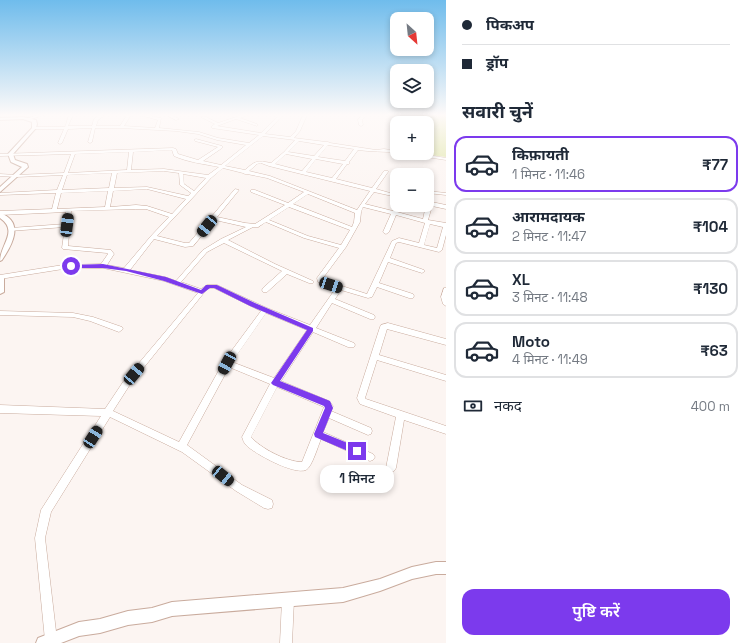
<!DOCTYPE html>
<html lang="hi">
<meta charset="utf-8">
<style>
body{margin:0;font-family:"Space Grotesk","Noto Sans Devanagari",sans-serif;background:#f6f6f7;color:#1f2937;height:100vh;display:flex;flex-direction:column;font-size:15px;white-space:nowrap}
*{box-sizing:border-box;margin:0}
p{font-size:13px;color:#747a83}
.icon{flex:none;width:22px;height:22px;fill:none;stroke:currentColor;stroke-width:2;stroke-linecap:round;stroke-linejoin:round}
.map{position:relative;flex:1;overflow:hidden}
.drawer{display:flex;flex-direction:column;background:#fff;width:300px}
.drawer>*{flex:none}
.top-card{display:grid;align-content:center;height:88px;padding:0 16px;background:#fff}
.needle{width:26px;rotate:153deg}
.tools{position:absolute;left:390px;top:12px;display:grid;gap:8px}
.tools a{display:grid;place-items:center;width:44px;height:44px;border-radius:8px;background:#fff;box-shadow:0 2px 6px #0003;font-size:20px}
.end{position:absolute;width:18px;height:18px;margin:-9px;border:5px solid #7c3aed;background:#fff;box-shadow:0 0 0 2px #fff}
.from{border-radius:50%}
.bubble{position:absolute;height:28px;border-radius:12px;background:#fff;box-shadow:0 2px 6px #0003;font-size:13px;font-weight:600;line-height:28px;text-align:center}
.car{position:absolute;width:12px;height:24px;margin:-12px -6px;border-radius:5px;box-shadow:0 0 3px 1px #0007;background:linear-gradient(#222 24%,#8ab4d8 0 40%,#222 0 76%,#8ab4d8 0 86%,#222 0)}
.top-card b{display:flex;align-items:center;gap:14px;height:38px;font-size:15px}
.top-card b+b{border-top:1px solid #e0e1e3}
.top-card i{width:10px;height:10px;background:#1f2937}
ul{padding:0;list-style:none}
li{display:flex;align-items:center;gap:12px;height:56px;margin:0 8px 6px;padding:0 8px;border:2px solid #e0e1e3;border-radius:12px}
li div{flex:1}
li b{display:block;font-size:15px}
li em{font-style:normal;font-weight:600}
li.current{border-color:#7c3aed}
li>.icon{width:36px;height:36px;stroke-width:1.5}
h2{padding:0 16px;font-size:18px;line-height:48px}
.pay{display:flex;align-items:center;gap:10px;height:44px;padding:0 16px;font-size:15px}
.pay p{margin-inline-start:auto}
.action{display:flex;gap:8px;margin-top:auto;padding:8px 16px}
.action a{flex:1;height:46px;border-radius:12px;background:#7c3aed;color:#fff;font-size:16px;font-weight:600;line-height:46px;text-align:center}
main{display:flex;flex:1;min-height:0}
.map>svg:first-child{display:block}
.green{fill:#dbe39b}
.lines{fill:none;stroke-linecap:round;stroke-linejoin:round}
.minor-casing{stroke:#c9ab9d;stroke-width:1}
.tertiary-casing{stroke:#c9ab9d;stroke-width:2}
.minor{fill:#fff;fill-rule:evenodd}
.tertiary{fill:#fff;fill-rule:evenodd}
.route{fill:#7c3aed}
</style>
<main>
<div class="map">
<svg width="446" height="643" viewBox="0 0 446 643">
<rect width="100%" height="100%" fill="#fcf5f2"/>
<path class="green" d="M417,115H446V157L412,153H427V123H408Z"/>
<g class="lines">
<defs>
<path id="minor" d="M38,115H44L28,120L26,119Z
M69,115H73L68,126H92L94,119L99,115L104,116L98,120L96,126H120L127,115H131L124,126L155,128L158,120L140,115H147L161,118L159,128L199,132L218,138L249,143L259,135L212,128V126L215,124L201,117L204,116L218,123L242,115H248L240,118L257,124V126L236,119L217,126L261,133L279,115H283L265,134L290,137L296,131L303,115H307L300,131L294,138L326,142H328L330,143L376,150L384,149L397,151V153H398H397C384,151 371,152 358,150L349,162V164H347L336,179L372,188L384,171H388V172L376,189L397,195V197L374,192L365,204L393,211L397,204V205H401L397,212L423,219L427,201L446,205V209L432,206L428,220L446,223V235L442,250L439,252L399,242L396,243L390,258L424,270L425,271L422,273L388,262L379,283L413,294L414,296L413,298H409L377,287L372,297L368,298L341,290L335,299L374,315L375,317L374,319H370L332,303L316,328L354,343L355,345L354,347H348L313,332L281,381L329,401L333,406L331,411L371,428L372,431L371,434L368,435L329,418L323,432L373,454L375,457L373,460L370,461L367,460L321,439C318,446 312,467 306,470C294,475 255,454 246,445C244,443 243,440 242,437L270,384L229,367L187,445L242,485L272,500L273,504L272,508L268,509L264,508L236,491L182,452L110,417L51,512L45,538L57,640L56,643H46L45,640L35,538L41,510L101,416L0,413V405L105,409L123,382L198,293L164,281L103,268L63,269L0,279V275L63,265L101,264L108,254L107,253L63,249L62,248L65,227L9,231V229L11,228L65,224L66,212L0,215V211L52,209L56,193L0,195V193L57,190L63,175L16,177L0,176V174L16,175L64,173L71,154L0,156V154L173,148L176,149L178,154L198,160L218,147L195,141L194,140L196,139L222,146V148L203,161L221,165L246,145L217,140L198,134L176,131L121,128H95L92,142L90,143L88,142L92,128L68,129L62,143L60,144L58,143L64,129H34L32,128L34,127H65ZM263,136L295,140L284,152L271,163C257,160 255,161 245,170L225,166ZM299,141L324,145L314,156L288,152ZM328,145L354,149L345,161L318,157ZM172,150L174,156C187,162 204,164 219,167L208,175L164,169L131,170L133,152ZM129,152L127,170L68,173L75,154ZM286,154L312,159L302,171L275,164ZM316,159L343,164L332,178L306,172ZM261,163L269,166L370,191L357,210L270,176L249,171L257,164ZM223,168L243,173L245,174H247L267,178L304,192L288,203L255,190H251V192L285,205L255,224L245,223L217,217L239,190L235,189L189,243H185L157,236L211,178ZM164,171L179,173L180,185L191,193L188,196L147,187L114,188L117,173ZM112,173L109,188L62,190L67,175ZM183,174L206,178L194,191L184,184ZM147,189L186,199L172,214L147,206L136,205L110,207L113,191ZM108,191L105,207L57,209L61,193ZM308,194L355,213L354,222L352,227L293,204ZM289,207L350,230L341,245L308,236L269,220ZM363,207L391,214L383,232L384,233L386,234L389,232L396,215L425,223L419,243L399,238L392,241L367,294L323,280V278L346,247L360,222L361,212ZM136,209H146L169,217L151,236L124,268L107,265L114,254L111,250L68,246L71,211ZM215,220L246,227L221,239L203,250L176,281L165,277L130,270L154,239L185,247L193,246ZM266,222L304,238L339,248L317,278L318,282L336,288L310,325L267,308L217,285H207L201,289L181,282L207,252L224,243L282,271L263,288L262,290L263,292H267L287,274L309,283H313L314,282L313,281L275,264L228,240L253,227H258ZM430,224L443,227L437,248L424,245ZM210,288H214L261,311L224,361L179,442L113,411L129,386L207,289ZM266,313L307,330L274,378L232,362ZM277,387L324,407L302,462C287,462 260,448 251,437Z
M166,115H171L179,119L176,120Z
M362,115H366L362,120L363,125L361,126L359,125L358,120Z
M405,153H415L446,158V160L407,154Z
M427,191L446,193V195L427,193Z
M444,288H446V306L443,304L441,297Z
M0,311L73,313L93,317L122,327L123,329L119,332L90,321L73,317L0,315Z
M388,323L446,339V345L387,329L379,355L446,375V381L377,360L365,398L366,399L446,426V434L404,420L396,468L394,471L391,472L388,471L386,468L396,417L360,404L357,398L380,327L381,325Z
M288,594L292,596L294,600L292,643H280L282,600L284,596Z"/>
<path id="tertiary" d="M23,117L36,120L37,124L36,128L13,154L15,160L27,164L28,167L0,192V187L22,167L11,162L8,154L32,128V122L23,119L0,120V118Z
M0,213C25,222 12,245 2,260L0,261C0,245 19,231 0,218Z
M0,276L4,278V292L0,294Z
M436,562H446V574H436L412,579L380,591L343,602L172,616L152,622L128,625L100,633L79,636L61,643H36L38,638L79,622L100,619L128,611L152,608L172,602L343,588L380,579L412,567Z"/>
</defs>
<use href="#minor" class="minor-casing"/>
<use href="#tertiary" class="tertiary-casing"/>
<use href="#minor" class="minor"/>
<use href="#tertiary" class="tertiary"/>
</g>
<linearGradient id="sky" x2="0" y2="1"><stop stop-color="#6fbcec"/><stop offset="0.56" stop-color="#fefaf9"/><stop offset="1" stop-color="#fefaf9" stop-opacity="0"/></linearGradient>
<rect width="446" height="205" fill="url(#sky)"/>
<path class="route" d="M103,264L166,277L201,290L206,285H217L255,303L313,328V331L280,381L330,401L333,408L323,433L360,448L361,451L360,454L357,455L315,437L314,434L325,408L324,406L273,385L271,383L307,330L250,306L214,288H210L202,294L164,281L126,271L103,268H71L69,266L71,265Z"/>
</svg>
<div class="tools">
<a><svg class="needle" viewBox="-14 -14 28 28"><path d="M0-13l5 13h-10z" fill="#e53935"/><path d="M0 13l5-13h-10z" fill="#747a83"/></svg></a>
<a><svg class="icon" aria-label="layers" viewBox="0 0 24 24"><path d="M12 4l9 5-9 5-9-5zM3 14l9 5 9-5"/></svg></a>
<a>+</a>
<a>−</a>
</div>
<i class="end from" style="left:71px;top:266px"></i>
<i class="end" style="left:357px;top:451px"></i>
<div class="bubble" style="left:320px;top:465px;width:74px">1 मिनट</div>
<i class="car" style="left:67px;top:225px;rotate:7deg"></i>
<i class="car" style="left:207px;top:226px;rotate:219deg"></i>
<i class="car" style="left:331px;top:285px;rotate:108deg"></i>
<i class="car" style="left:227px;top:363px;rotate:208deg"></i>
<i class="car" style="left:134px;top:374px;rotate:40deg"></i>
<i class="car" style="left:93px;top:437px;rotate:33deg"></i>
<i class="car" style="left:223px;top:476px;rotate:129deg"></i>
</div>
<section class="drawer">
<div class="top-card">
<b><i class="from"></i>पिकअप</b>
<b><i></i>ड्रॉप</b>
</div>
<h2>सवारी चुनें</h2>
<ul>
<li class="current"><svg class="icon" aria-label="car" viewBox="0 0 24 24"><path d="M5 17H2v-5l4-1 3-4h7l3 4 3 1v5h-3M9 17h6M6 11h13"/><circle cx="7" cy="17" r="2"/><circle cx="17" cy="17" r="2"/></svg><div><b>किफ़ायती</b><p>1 मिनट · 11:46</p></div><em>₹77</em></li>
<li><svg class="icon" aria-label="car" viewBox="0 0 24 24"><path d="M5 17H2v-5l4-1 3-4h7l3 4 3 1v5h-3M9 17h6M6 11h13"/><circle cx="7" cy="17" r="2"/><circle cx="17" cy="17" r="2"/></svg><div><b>आरामदायक</b><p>2 मिनट · 11:47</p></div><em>₹104</em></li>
<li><svg class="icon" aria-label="car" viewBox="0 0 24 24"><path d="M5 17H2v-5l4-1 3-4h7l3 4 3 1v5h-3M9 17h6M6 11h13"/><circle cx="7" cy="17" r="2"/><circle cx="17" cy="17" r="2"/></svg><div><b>XL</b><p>3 मिनट · 11:48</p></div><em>₹130</em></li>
<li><svg class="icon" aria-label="car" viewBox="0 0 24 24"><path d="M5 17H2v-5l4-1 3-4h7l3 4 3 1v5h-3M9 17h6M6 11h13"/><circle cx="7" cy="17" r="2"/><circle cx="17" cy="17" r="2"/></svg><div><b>Moto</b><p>4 मिनट · 11:49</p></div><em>₹63</em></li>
</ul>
<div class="pay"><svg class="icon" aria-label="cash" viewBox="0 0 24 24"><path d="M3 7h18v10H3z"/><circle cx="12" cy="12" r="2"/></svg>नकद<p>400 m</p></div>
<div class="action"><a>पुष्टि करें</a></div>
</section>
</main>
